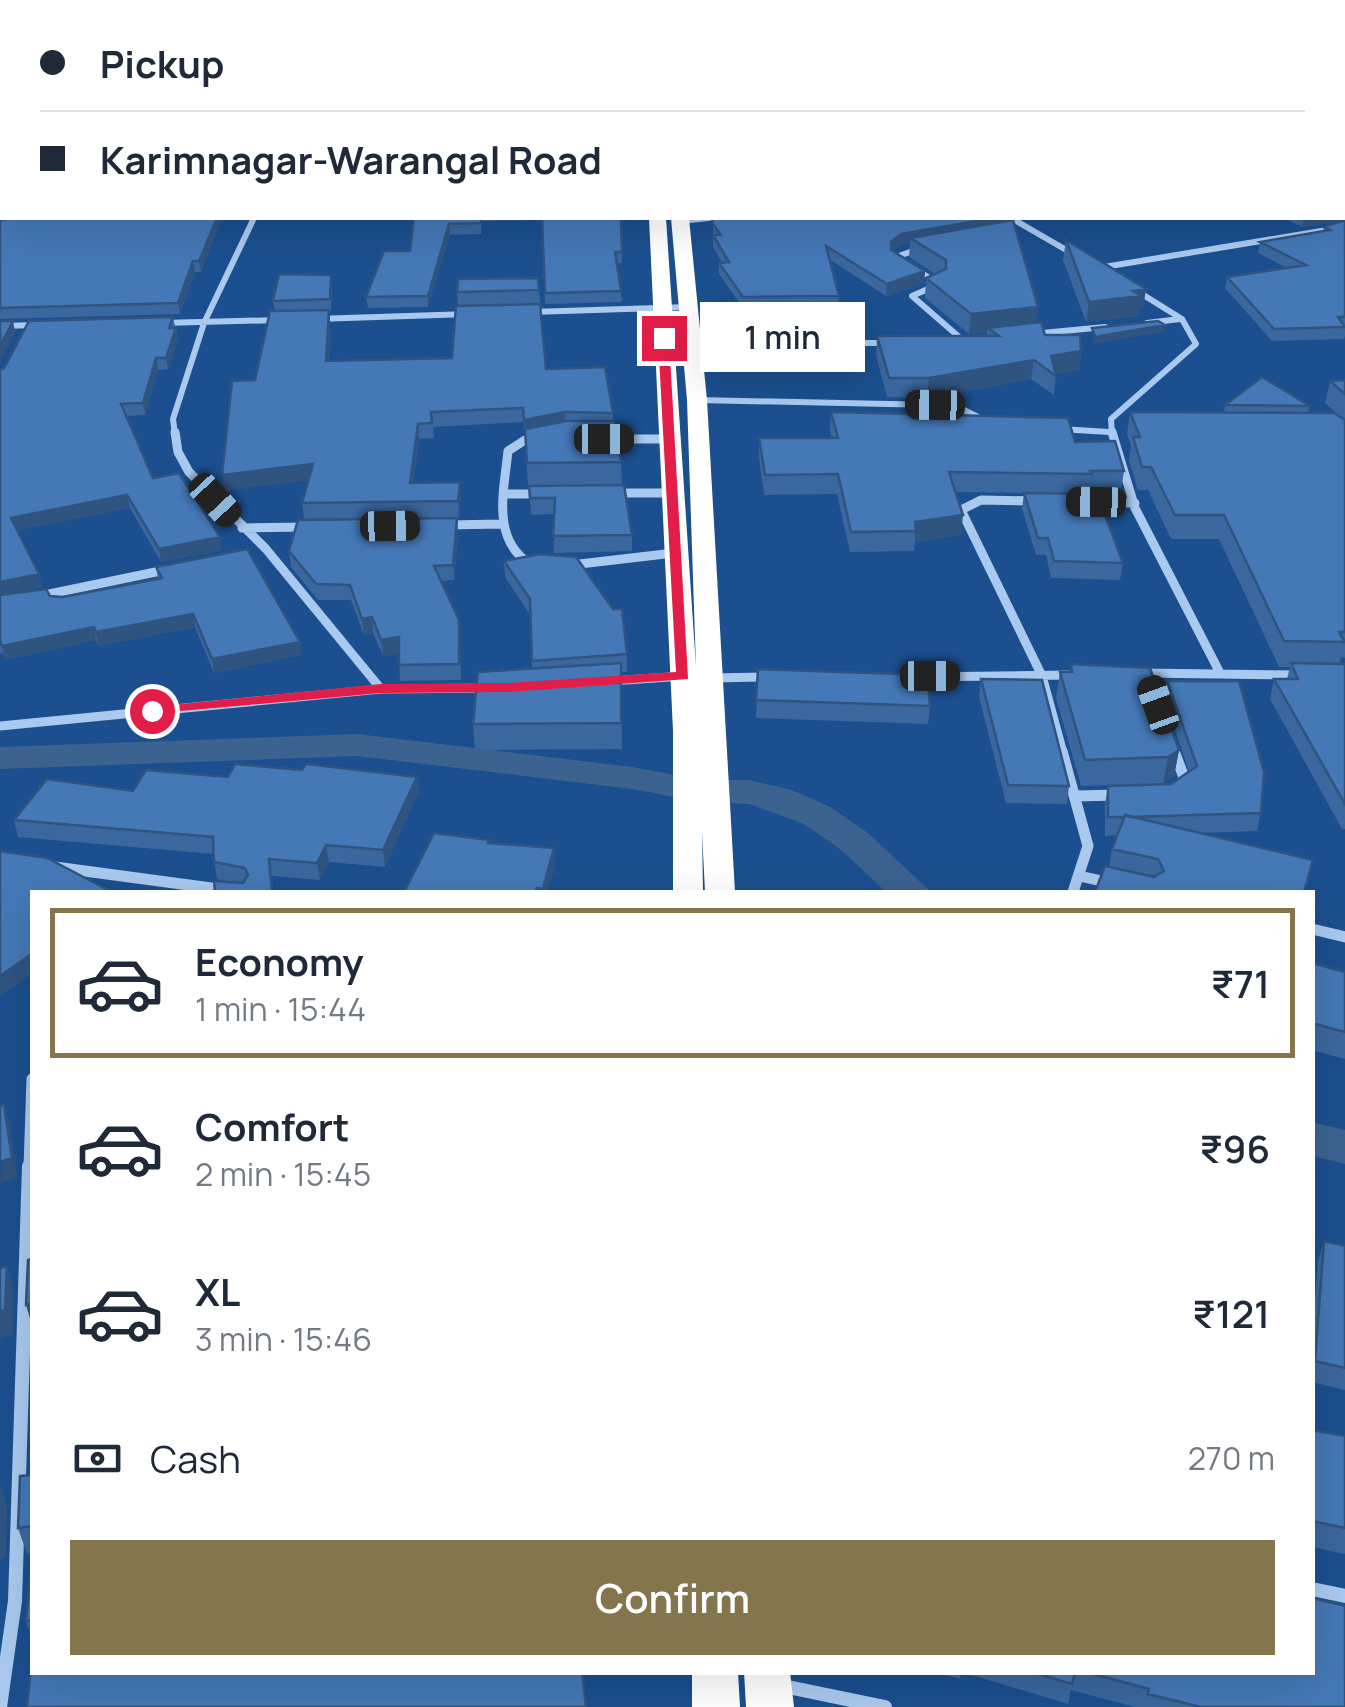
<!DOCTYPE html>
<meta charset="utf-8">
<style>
body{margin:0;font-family:Manrope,sans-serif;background:#f2f2f3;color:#1f2937;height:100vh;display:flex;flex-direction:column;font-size:38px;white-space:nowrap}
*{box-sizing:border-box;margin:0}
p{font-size:32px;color:#747a83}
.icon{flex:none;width:55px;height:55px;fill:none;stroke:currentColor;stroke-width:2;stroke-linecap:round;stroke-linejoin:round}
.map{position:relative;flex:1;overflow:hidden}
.panel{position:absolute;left:30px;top:890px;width:1285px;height:785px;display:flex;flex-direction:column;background:#fff;border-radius:0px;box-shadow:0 10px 40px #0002}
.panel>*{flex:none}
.top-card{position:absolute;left:0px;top:0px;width:1345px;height:220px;box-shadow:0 10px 40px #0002;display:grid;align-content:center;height:220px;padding:0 40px;background:#fff}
.end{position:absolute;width:45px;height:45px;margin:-22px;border:12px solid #e11d48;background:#fff;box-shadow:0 0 0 5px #fff}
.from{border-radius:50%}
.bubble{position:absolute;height:70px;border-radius:0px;background:#fff;box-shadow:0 10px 40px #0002;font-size:32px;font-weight:600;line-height:70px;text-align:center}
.car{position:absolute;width:30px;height:60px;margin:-30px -15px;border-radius:12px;box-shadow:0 0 8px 2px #0007;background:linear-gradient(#222 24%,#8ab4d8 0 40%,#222 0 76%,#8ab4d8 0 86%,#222 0)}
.top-card b{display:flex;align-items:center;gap:35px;height:95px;font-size:38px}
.top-card b+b{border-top:2px solid #e0e1e3}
.top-card i{width:25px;height:25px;background:#1f2937}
ul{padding:18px 0 0;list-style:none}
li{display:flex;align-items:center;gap:30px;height:150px;margin:0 20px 15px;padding:0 20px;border:5px solid transparent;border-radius:0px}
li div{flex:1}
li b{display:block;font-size:38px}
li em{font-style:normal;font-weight:600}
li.active{border-color:#84754c}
li>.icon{width:90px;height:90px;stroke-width:1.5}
.pay{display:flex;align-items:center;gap:25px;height:110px;padding:0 40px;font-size:38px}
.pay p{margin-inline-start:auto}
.primary-button{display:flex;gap:20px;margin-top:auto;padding:20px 40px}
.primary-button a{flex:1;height:115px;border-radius:0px;background:#84754c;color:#fff;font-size:40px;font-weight:600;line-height:115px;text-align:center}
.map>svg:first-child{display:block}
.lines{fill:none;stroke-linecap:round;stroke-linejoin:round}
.canal{fill:#3c6290;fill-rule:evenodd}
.street-far3{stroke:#a9c9ee;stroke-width:6}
.street-far2{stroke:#a9c9ee;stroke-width:9}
.street-far1{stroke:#a9c9ee;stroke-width:11}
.street{stroke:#a9c9ee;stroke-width:14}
.highway{fill:#fff;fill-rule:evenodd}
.wall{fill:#3a679d}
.shaded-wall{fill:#305480}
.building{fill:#4478b7;stroke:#305480;stroke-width:2.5}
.route{fill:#e11d48}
</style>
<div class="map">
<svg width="1345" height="1707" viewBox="0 0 1345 1707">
<rect width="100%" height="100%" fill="#1b4f8f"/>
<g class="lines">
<path class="canal" d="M357,734L632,767L701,780H749L792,790L830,807L868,833L931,892H886L840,849L802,823L749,804L701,802L632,789L357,756L0,769V747Z
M1312,1122L1345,1130V1164L1312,1156Z"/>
<path class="street-far3" d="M1011,218L1075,255
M680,221L709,218
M921,248L896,257L939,284L912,296L958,336L950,343
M1098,268L1345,227
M531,312L689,307
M316,319L469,314
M161,323L279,320
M1147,323L1180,319
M0,326L39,325
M1032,334L1105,327
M693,343H888
M697,400L935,405L962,409L984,420
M1060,429L1109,432
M175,435L173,419L204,323L254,218
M1112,435L1111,419L1196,344L1182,319L1137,291"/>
<path class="street-far2" d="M175,432L178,452L189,472L266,549L381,689
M1112,432L1135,508L1220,673
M605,439H669
M615,493H672
M504,494H543
M1037,501L981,500L961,510L1042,676L1063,753
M1088,502L1135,503
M447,525L502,524
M242,528L305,527
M530,564C491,539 504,491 508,451L525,440L538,439
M571,565L674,553
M35,597L170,569
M1141,673L1299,675
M916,677L1069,675
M711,678L769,677
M611,681L684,676
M0,726L381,689L490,688
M1172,744L1175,753"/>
<path class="street-far1" d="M1062,751L1088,846L1073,892
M1174,751L1185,780L1182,784
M1075,796L1119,795
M55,867L241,892
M1079,876L1111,883
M1312,929L1345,937
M29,1168L32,1079"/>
<path class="street" d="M1312,1589L1345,1596
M783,1686L885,1707
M0,1707L15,1601L29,1166"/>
<path class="highway" d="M663,0H675V2H663Z
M649,218H666L696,667L687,400L671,218H689L707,400L735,892H705L702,832L703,892H673V731Z
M692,1672H738L740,1707H692Z
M744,1672H790L794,1707H746Z"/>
</g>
<path class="wall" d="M681,0H1345V336L1344,339L1272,341L1225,288L1227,277L1287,268L1258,253L1260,242L1323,231L1324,227L1345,220L1302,227L1284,218H1342V2H681Z
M222,218L201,272H195L180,314L0,319V220Z
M414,218H627L621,219L622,263H617L622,302L545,304L542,220L482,221L481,234L450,235L428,307L368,308L366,297L410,251Z
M713,218H1007V221L1036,323L1045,335L1081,351L1079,370L1056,374L1054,395L1031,379L927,398L887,397L876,355L877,336H987V332L969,334L925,298L926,278L935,274L909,257L910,243L901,245L893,251L925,271L924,283L886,296L829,259L839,296L838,308H743L719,274V263H722L713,247Z
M1066,240L1143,309L1139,310L1138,316L1086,322L1063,260Z
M538,278L546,369L613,413V421L621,462L622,485L528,486L524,422L433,427L434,438L419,439L413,483L461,497L459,517L304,519L302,503L309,480L224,490L275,311L273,301L332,285L331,310H329L330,324L329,361L452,358L458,306L457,292Z
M173,317L178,340L168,369L158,370L145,415L126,416L153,478L220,537L222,550L161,562L130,508L17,530L39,574L42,587L8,594L63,597L158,579L156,567L300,642L302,655L214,673L195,627L98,646L96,640L5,660L3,653L0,654V370Z
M1345,380V658L1341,657L1340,664H1345V829H1342L1270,699L1274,679H1287L1290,667H1279L1219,539H1171L1148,490H1138L1129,460L1131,446L1127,434L1130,412H1224L1225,405L1310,406L1308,413L1344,420L1325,403L1330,381Z
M831,412L1075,442L1124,471L1121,490H1089V494L1123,563L1120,580L1051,578L1046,555H1036L1022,509L1024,493L955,492L961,535L915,542L914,551L850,552L837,494L764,495L759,458V438H832L830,431Z
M529,486L632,535V551L554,553V514L531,515Z
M458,533L454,580L441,581L459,620L461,680L400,681L399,653L383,656L373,633L364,635L351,600H318L291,567L289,551Z
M504,561L627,654V672H621L622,749L475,750L473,724L532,669L530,615L505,577Z
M1071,664L1179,750L1174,776L1163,784L1081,786L1056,698L1060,672H1070Z
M758,669L930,706L928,724L756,718Z
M981,679L1069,786L1067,804L1006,803L979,697Z
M1167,681L1261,813L1257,831L1200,833L1313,860L1095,892L1109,867L1112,849L1117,835L1105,836V804L1108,786L1171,784L1189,771L1164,698Z
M302,770L417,777L418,793L385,867L329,862L320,880L272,876L273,892H215L233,883L217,879L213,854L18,837L14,820L133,791L228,777Z
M1312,963L1345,972V1059L1312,1050Z
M1324,1241L1345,1246V1390L1312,1382V1334L1318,1261Z
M1312,1430L1345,1436V1554L1312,1547Z
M32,1475V1554H27L18,1528Z
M32,1558V1639L26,1621Z
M937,1672H961L960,1679Z
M962,1672H1312L1345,1707H1135L1071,1690L1068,1704Z"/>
<path class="shaded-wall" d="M1342,210H1345V220L1302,227L1304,218H1342Z
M217,218H222L201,272L199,261Z
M994,218H1007V226L910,238V243L901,245L890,253L891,242L901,234Z
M449,224L450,235L428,307V296Z
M193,261L195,272L180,314L178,303Z
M925,271L924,283L886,296L887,284Z
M1146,289L1143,309L1139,310L1138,316L1086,322L1089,302Z
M1038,307L1035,327L988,328L987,332L969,334L971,314Z
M329,310L330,324L328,375L326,361Z
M13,321L15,332L0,362V346Z
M1165,325L1163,332L1094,344L1095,337Z
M176,328L178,340L168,369L166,358Z
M1081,351L1079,370L1055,375L1051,356Z
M156,358L158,370L145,415L143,403Z
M1034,360L1031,379L927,398L929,378Z
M565,412V427L525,435L524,420Z
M418,424L419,439L411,498L410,483Z
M313,464L315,480L224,490L222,475Z
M460,482L461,497L459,517L458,501Z
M127,495L130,508L14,531L11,518Z
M963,515L961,535L915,542V522Z
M457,518L458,533L454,580L453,565Z
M220,537L222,550L161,562L159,549Z
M39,574L42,587L0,596V582Z
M193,614L195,627L98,646L96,632Z
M372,617L373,633L364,635L362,619Z
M94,627L96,640L5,660L2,646Z
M399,637L401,653L383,656L381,640Z
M300,642L302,655L214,673L212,659Z
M1179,750L1174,776L1163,784L1168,757Z
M417,777L418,793L385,867L383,850Z
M326,845L329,862L320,880L317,863Z
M554,848V870L548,892H543Z
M30,955L32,974L0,996V976Z
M4,1105L10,1124L18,1178L0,1183Z
M7,1266L14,1292L13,1335L0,1339V1311Z
M32,1304V1325L26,1305Z
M0,1484L7,1506L6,1557L0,1559Z"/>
<path class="building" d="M0,0H633V2H2V208H0Z
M682,0H1345V181L1342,180V2H682Z
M1345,188V210H1342V189Z
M13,218H217L199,261H193L178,303L0,308V220Z
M414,218H481V223L449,224L428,296L366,297L384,251H410Z
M542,218H621L622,252H615L621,291L545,293Z
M713,218H994L901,234L891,242V250L925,271L887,284L826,246L839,296L743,297L719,263L729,262L713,235H721L712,223Z
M1013,220L1038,307L971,314L926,278L946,269V260L910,238Z
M1345,220V317H1338L1345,327L1274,329L1227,277L1306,265L1260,242L1330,230L1324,227Z
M1066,240L1146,289L1133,291L1141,296L1089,302Z
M279,274L331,275L330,299L273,301Z
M538,278L539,290L457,292L458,279Z
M540,304L546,369L605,367L613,413L565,412L524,420L523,408L431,412L432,423L418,424L410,483L460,482L458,501L302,503L313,464L222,475L232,381L255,380L270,311L329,310L326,361L452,358L456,306Z
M173,317L169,328H176L166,358H156L143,403L121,404L153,478L179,473L220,537L159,549L127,495L11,518L39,574L0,582V370L4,368L29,321Z
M0,321H13L0,346Z
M1158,321L1165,325L1095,337L1092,328Z
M1041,322L1045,335H1080L1081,351L1051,356L1056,376L1034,360L929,378H889L877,336H999L988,328Z
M1262,377L1310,406L1225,405Z
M1345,380V394L1330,381Z
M831,412L1068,418L1075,442L1115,441L1124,471H1090L1092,474L949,472L963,515L915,522L916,531L851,532L838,474L765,475L759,438H838Z
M1130,412L1334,413L1345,420V632H1339L1345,642L1284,641L1224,515H1175L1151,467H1142L1133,437H1140Z
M566,421H615L621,462L527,463L525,429Z
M624,485L632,535L553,536L555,498H530L529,486Z
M1024,493L1097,494L1123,563L1054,561L1048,538H1038Z
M457,518L453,565L434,566L459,620V664L399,665V637L381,640L372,617L362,619L350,585L316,584L289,551L298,520Z
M247,549L300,642L212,659L193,614L96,632L94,627L2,646L0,641V595L46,589L50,596L63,597L162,578L156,567Z
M540,554L576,557L613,609H622L627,654L532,661L530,599L504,561Z
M621,663V723L473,724L478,672Z
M1291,663L1345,664V804L1274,679H1298Z
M1071,664L1150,668L1179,750L1168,757L1085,760L1060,672H1072Z
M758,669L927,675L930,706L756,700Z
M981,679L1042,680L1069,786L1008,785Z
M1167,681H1239L1264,772L1261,813L1130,817L1125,815L1124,817H1108V786L1171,784L1197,766Z
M235,764L302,770L306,764L417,777L383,850L326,845L317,863L269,859L272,892H215L214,881L243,883L248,875L245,868L214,862L213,837L14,820L47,779L133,791L146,770L228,777Z
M1125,815L1313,860L1304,892H1095L1105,866L1154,877L1164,871L1158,859L1112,849Z
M434,833L489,840L488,843L554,848L543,889L537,888L535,892H404Z
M0,851L47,858L112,892H32V956L30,955L0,976Z
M1312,963L1345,972V1032L1312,1023Z
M4,1105L12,1158L0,1162V1106Z
M1324,1241L1345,1246V1368L1315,1361Z
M32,1259V1304L26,1305L28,1260Z
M7,1266L5,1310L0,1311V1268Z
M1312,1430L1345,1436V1528L1312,1521Z
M32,1475V1526L18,1528L20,1476Z
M32,1558V1620L26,1621Z
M1312,1598L1345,1606V1707H1201L1148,1694L1149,1689L1086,1672H1312Z
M32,1658V1672H582L586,1707H27Z
M1032,1672H1075L1072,1684Z"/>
<path class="route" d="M664,335L669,338L688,679L508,692L381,693L147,714V708L152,707L381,684L508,683L676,672L658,338Z"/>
</svg>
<i class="end from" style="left:152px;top:711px"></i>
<i class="end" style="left:664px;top:338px"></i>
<div class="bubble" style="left:700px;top:302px;width:165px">1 min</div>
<i class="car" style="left:935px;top:405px;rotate:271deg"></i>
<i class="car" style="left:604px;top:439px;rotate:90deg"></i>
<i class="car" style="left:215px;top:500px;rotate:137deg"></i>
<i class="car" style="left:1096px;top:502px;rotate:271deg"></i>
<i class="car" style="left:390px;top:526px;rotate:89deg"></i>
<i class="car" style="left:930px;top:676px;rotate:90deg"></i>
<i class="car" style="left:1158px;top:705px;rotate:340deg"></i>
<div class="top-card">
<b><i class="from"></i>Pickup</b>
<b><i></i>Karimnagar-Warangal Road</b>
</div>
<section class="panel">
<ul>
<li class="active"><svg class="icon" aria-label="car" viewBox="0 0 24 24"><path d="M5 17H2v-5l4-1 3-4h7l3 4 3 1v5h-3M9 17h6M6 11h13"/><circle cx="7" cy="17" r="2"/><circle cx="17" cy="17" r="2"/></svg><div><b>Economy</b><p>1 min · 15:44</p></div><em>₹71</em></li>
<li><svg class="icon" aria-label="car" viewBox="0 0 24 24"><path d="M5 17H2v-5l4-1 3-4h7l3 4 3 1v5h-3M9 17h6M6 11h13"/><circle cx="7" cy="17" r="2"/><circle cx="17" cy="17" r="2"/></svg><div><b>Comfort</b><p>2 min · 15:45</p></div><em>₹96</em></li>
<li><svg class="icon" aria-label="car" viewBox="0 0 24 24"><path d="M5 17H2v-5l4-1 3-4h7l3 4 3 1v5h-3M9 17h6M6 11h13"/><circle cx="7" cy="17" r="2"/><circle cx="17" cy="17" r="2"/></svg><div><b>XL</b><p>3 min · 15:46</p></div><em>₹121</em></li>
</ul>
<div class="pay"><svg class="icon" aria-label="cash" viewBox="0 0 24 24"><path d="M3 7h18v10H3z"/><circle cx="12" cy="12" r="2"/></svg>Cash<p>270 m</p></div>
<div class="primary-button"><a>Confirm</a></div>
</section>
</div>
